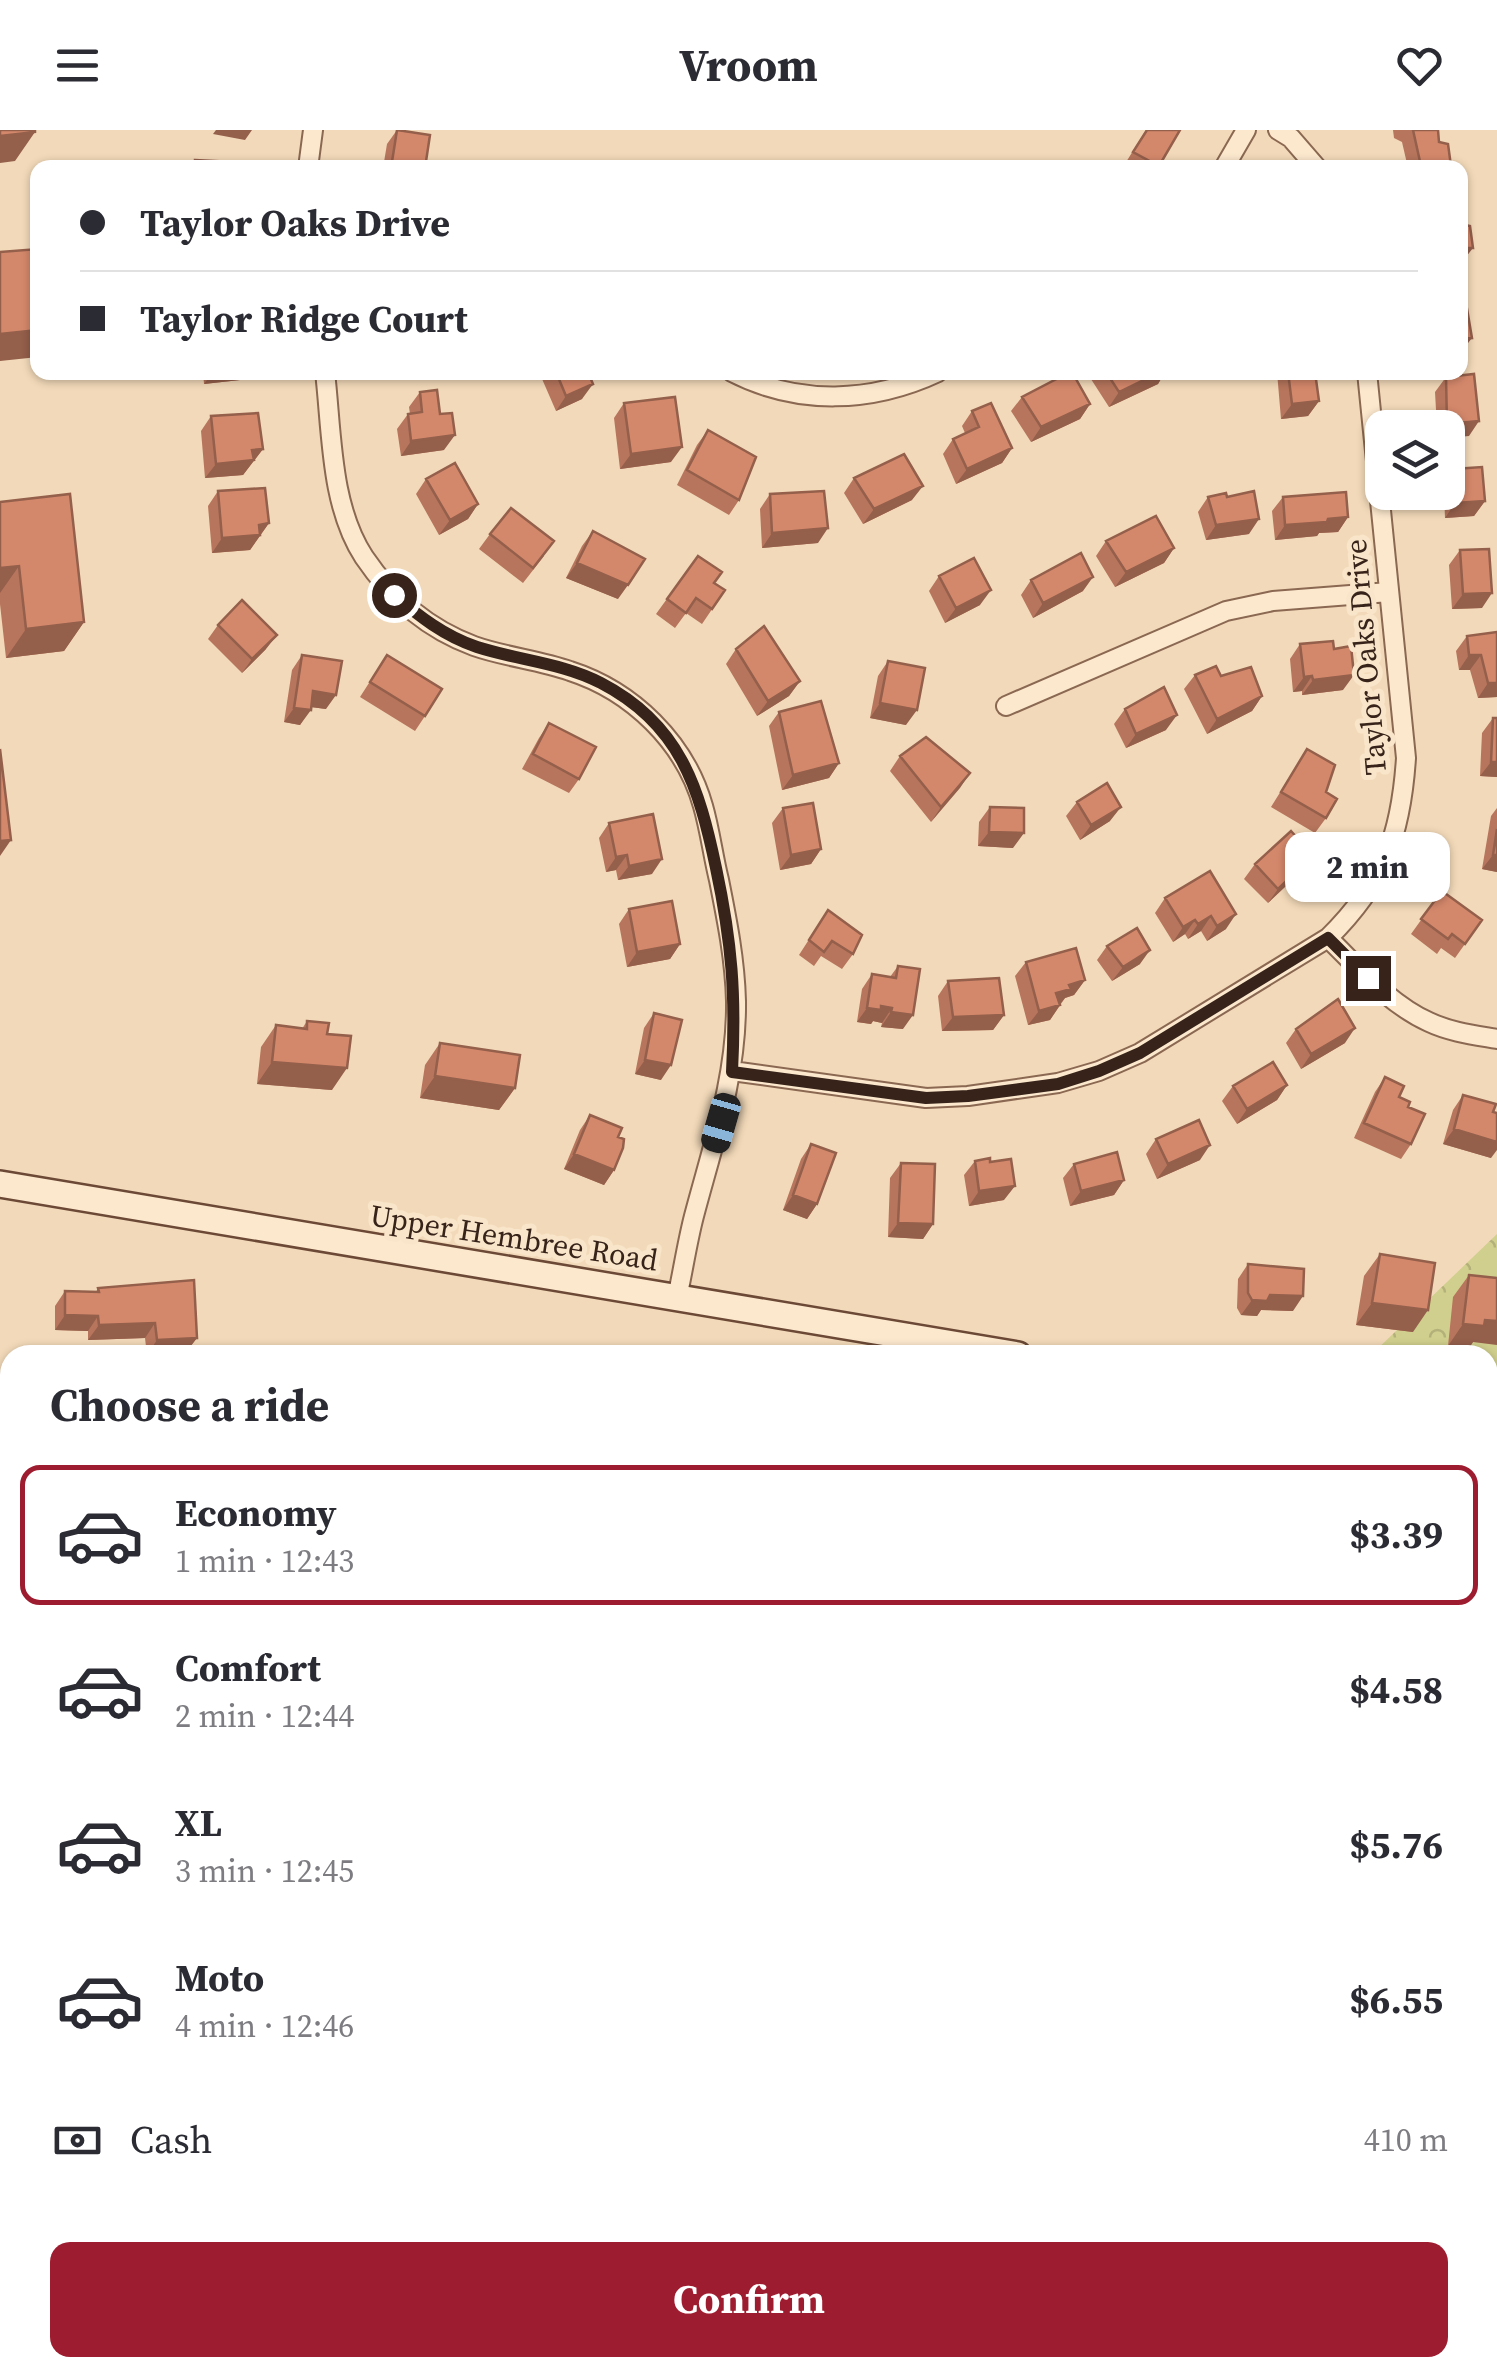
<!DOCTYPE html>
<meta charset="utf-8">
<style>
body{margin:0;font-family:"Source Serif 4",serif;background:#f7f7f7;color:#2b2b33;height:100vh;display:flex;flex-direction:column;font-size:38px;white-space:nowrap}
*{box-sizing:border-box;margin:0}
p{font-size:32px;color:#7c7c81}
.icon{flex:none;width:55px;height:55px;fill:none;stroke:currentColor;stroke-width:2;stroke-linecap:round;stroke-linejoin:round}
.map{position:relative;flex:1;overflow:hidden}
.details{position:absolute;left:0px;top:1215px;width:1498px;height:1032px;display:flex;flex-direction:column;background:#fff;border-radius:30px 30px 0 0;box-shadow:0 2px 8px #0004}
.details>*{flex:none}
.guide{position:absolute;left:30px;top:30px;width:1438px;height:220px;border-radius:20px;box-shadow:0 2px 8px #0004;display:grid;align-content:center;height:220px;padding:0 50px;background:#fff}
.controls{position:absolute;left:1365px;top:280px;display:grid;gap:20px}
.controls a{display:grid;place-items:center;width:100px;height:100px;border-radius:20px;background:#fff;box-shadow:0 2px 8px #0004;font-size:50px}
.end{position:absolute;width:45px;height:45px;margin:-22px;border:12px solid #372319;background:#fff;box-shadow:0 0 0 5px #fff}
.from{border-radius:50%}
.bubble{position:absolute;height:70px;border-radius:20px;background:#fff;box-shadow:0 2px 8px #0004;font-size:32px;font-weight:700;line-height:70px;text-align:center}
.car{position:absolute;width:30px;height:60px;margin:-30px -15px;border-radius:12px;box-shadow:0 0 8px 2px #0007;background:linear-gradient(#222 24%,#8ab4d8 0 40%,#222 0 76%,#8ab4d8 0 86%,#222 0)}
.guide b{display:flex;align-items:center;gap:35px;height:95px;font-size:38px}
.guide b+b{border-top:2px solid #e1e1e2}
.guide i{width:25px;height:25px;background:#2b2b33}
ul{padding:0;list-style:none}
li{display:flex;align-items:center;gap:30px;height:140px;margin:0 20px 15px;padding:0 30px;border:5px solid transparent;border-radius:20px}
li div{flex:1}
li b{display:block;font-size:38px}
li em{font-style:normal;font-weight:700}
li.current{border-color:#9e1c2f}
li>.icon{width:90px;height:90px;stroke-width:1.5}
h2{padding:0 50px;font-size:45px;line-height:120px}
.pay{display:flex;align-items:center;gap:25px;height:110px;padding:0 50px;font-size:38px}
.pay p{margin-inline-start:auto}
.action{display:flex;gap:20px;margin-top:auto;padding:20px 50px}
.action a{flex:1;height:115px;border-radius:20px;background:#9e1c2f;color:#fff;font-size:40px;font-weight:700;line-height:115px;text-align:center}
header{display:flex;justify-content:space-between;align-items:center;height:130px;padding:0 50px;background:#fff;font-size:45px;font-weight:700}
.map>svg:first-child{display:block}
.forest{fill:url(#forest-crowns)}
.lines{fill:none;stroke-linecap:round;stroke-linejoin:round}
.stream{stroke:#658f7f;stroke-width:6}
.street-casing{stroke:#8a6852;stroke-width:22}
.secondary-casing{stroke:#6b4936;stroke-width:30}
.street{stroke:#fce8cd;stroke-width:18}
.secondary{stroke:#fce8cd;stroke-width:25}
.wall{fill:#b6755c}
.shaded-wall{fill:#945f4b}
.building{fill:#d4886b;stroke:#945f4b;stroke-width:2.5}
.route{stroke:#372319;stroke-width:12}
.labels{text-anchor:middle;stroke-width:10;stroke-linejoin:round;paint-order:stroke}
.street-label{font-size:30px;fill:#372319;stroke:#f9e5c9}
</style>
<header><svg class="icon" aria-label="menu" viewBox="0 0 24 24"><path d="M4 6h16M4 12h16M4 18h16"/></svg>Vroom<svg class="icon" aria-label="heart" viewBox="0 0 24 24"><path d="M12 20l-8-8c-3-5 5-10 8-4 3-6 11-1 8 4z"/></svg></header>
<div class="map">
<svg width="1497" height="2247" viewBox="0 0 1497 2247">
<defs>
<pattern id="forest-crowns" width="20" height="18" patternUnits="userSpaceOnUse" patternTransform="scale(2.5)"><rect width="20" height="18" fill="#d0cf8d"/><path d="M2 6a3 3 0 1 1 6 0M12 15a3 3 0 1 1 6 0" fill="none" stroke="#b3b179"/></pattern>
</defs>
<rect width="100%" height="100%" fill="#f2d9b9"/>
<path class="forest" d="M1497,1104V1311L1488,1310V1225H1371Z
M849,2238H1200L1259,2247H852Z"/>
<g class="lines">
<path class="stream" d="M0,2042L10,2044
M686,2238L719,2247"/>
<defs>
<path id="street" d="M1278,0L1291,8L1317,38
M308,38L313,0
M1224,38L1246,0
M325,242C332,302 330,375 364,427C391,467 428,499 474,516C505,527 539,530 570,541C632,561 685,612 703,676C710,700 713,726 719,750C727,790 735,830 736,871C737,946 713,1014 694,1086C687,1113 683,1141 677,1168
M732,242C798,276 872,273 938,242
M1006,576L1226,481L1273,471L1389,462
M1328,808C1359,838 1389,874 1429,892C1450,902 1474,905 1497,909
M732,941L926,968L968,966L1058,953L1099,941L1140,923L1328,808C1384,753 1401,705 1406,628L1367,242
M0,1650L10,1654
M1488,1657L1497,1664"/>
<path id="secondary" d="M0,1054L1018,1225
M1488,1304L1497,1305"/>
</defs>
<use href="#street" class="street-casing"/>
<use href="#secondary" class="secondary-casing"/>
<use href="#street" class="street"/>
<use href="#secondary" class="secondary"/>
</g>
<path class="wall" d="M397,0L425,38H383L387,14Z
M1146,0H1180L1158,38L1123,37Z
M1393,0H1438L1439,12L1450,38H1408L1402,12L1394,8Z
M203,242H245L240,250L204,254Z
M539,242H588L582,269L556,281Z
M1092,242H1165L1158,254L1109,277L1089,246Z
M1277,242H1315L1319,271L1308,286L1281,289Z
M1446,247L1469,306L1448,298H1437L1435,262Z
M420,262L440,284L444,320L401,326L397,299L408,284H410L409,277Z
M1022,267L1090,274L1080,289L1031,312L1011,281Z
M624,273L671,332L620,339L614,288Z
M972,281L1012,318L1002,333L956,354L943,324L953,309L965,303L962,296Z
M211,286L263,319L243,345L205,348L201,301Z
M708,300L739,370L729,385L677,355L697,315Z
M1454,339L1485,371L1474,386L1445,388L1444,362H1448V348Z
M854,348L912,370L863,394L844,363Z
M426,349L478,374L468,389L439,405L416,364Z
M218,361L269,393L250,420L212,423L208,376Z
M770,364L818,413L762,418L760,379Z
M1208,367H1227L1249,404L1206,410L1198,382Z
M1283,367L1348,387L1338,402L1319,403L1317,406L1275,410L1272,381Z
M0,372L84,492L64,521L6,528L0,474Z
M593,401L618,469L566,448L582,416Z
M490,404L544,426L523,453L479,419Z
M1106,411L1174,418L1164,433L1115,457L1096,426Z
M1460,420L1482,478L1452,479L1449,435Z
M698,426L714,453L725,460L702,494L686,483L675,498L656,484Z
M939,446L980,475L945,493L929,461Z
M1031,450L1083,461L1033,488L1021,465Z
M218,495L266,519L242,543L208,509Z
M1497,502V567L1478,568L1470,540H1459L1456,521L1467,506Z
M1300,514L1343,560L1302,565V561L1293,562L1290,529Z
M736,519L800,551L789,566L757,586L726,534Z
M302,525L326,579L311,577L300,595L284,592L292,540Z
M387,525L425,586L415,601L360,567Z
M888,531L906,595L870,588L878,546Z
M1195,545L1221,546L1262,566L1252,581L1207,604L1184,559Z
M1125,579L1166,600L1126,618L1114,594Z
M779,582L839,633L829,648L782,660L769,596Z
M1493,588H1497V647L1480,646L1482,603Z
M549,593L579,649L569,663L522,639L539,608Z
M1307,619L1326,662V688L1315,703L1271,677Z
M900,626L970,643L931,692L890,641Z
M1077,672L1110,691L1080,710L1066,686Z
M990,677L1013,718L978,716L979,692Z
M783,678L821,719L811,734L780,740L772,693Z
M1497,678V742L1482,739L1491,686Z
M609,693L652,744L618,750L616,740L606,742L599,708Z
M1255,734L1299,735L1295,738L1297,741L1287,755L1268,773L1244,749Z
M1210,741L1226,799L1207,811L1201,801L1188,809L1185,804L1173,812L1155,783L1165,768Z
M1442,761L1482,790L1455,828L1441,818L1437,824L1411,804Z
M629,779L680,814L670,829L627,837L619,794Z
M828,780L853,824L842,839L821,826L814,836L799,825Z
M1107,816L1140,834L1112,851L1097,830Z
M1026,832L1085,850L1074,865L1065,868L1050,890L1028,895L1015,846Z
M898,836L903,899L881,897L882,893L873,891L871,894L857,892L862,859L872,844L890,847Z
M948,851L1004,885L993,900L942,901L938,866Z
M654,883L661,950L635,944L644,898Z
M307,891L327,904L332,960L257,954L261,917L276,895L302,899Z
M1296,899L1345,913L1301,939L1286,913Z
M440,913L515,958L499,980L420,968L425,935Z
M1385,947L1399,967L1411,1014L1401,1029L1354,1008L1375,962Z
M1287,955L1277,970L1237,994L1222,971L1233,956Z
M1463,965L1493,982L1491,1028L1443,1014L1453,980Z
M590,985L618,1007L614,1040L604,1055L564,1039L580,1000Z
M1156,1009L1200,1030L1157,1049L1146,1024Z
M811,1014L817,1074L807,1089L783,1080L801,1029Z
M975,1031L1004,1070L969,1076L964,1045Z
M901,1033L933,1094L923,1109L888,1107L890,1048Z
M1074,1034L1124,1050L1114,1065L1070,1076L1063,1048Z
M1380,1124L1413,1202L1356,1195L1364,1146Z
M1248,1134L1293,1181L1261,1180L1257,1186L1241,1185L1237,1178L1238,1149Z
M1469,1145L1473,1212L1469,1218L1448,1216L1453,1167Z
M98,1158L197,1208L186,1222L147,1225L145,1208L88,1210V1201L55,1200V1176L65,1161L96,1162Z
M0,1484L10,1487V1563L0,1560Z
M1497,1557V1599L1488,1593V1575Z
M1497,1703V1767L1494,1771L1488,1764V1712Z
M134,2238H194L197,2247H137Z"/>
<path class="shaded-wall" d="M216,0H252L245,10L213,4Z
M35,2L15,31L0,33V6Z
M1460,118H1473L1462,132H1460Z
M38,200V227L0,231V204Z
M1472,208L1461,222H1460V209Z
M213,242H245L240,250L204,254Z
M1160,242H1165L1158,254L1109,277L1119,262Z
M593,254L582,269L556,281L566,266Z
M1319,271L1308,286L1281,289L1292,274Z
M1090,274L1080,289L1031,312L1041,297Z
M1479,291L1469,306L1448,308V298H1445L1447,294Z
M455,305L444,320L401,326L411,311Z
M682,317L671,332L620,339L631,324Z
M1012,318L1002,333L956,354L967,339Z
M263,319L243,345L205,348L216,334L252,320Z
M923,356L912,370L863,394L874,379Z
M1485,371L1474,386L1445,388L1455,373Z
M478,374L468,389L439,405L450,390Z
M1348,387L1338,402L1319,403L1317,406L1275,410L1285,395Z
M1259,389L1249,404L1206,410L1216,395Z
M269,393L250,420L212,423L222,408L259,395Z
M828,398L818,413L762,418L772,403Z
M1174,418L1164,433L1115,457L1126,442Z
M577,433L628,455L618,469L566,448Z
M19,436L0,463V438Z
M1093,447L1083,461L1033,488L1043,473Z
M991,460L980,475L945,493L956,478Z
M1492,463L1482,478L1452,479L1463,464Z
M84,492L64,521L6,528L26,499Z
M277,505L266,519L242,543L252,529Z
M1469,525H1481L1470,540H1459Z
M1354,545L1343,560L1302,565L1313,550Z
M1312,546L1302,561L1293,562L1304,547Z
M800,551L789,566L757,586L768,571Z
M1488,553H1497V567L1478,568Z
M313,561L336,565L326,579L303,576Z
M1262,566L1252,581L1207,604L1217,589Z
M880,573L917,580L906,595L870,588Z
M294,578L311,580L300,595L284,592Z
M1177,585L1166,600L1126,618L1136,604Z
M1491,632H1497V647L1480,646Z
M839,633L829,648L782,660L793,645Z
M970,643L960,658L931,692L941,677Z
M1121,677L1110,691L1080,710L1091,695Z
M989,702L1024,703L1013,718L978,716Z
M11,710L0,726V711Z
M821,719L811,734L780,740L791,725Z
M1309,721L1299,735L1282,750L1293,736Z
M627,725L616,740L606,742L616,727Z
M1493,725H1497V742L1482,739Z
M662,729L652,744L618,750L629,736Z
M1297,741L1287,755L1268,773L1278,759Z
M1236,784L1226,799L1207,811L1217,796Z
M1211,786L1201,801L1188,809L1198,794Z
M1195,790L1185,804L1173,812L1183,797Z
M680,814L670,829L627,837L637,822Z
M1150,820L1140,834L1112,851L1123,837Z
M1085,850L1074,865L1065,868L1060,874L1056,863L1069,855Z
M1060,875L1050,890L1028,895L1039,881Z
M881,876L892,878L882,893L873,891L871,894L857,892L867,878Z
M891,882L913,885L903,899L881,897Z
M1004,885L993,900L942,901L953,887Z
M1355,898L1345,913L1301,939L1311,924Z
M645,930L671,935L661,950L635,944Z
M272,932L347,938L332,960L257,954Z
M435,946L515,958L499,980L420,968Z
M1287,955L1277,970L1237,994L1247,979Z
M1454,999L1497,1012V1020L1491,1028L1443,1014Z
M1210,1015L1200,1030L1157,1049L1168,1034Z
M574,1024L614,1040L604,1055L564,1039Z
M1124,1050L1114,1065L1070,1076L1081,1061Z
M1015,1056L1004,1070L969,1076L979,1061Z
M793,1065L817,1074L807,1089L783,1080Z
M898,1093L933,1094L923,1109L888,1107Z
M1270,1165L1303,1166L1293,1181L1261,1180L1257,1186L1241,1185L1252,1170Z
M1372,1173L1428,1180L1413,1202L1356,1195Z
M65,1185L98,1186L88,1201L55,1200Z
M1485,1190L1497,1191V1215L1473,1212L1469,1218L1448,1216L1463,1194Z
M155,1193L145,1208L88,1210L99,1195Z
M197,1208L186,1222L147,1225L157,1210Z
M0,1515L9,1519L0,1532Z
M1,1542L10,1545V1563L0,1560Z
M0,1757L10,1759V1776L0,1774Z
M8,2110L0,2122V2112Z"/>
<path class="building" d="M0,0H35V2L0,6Z
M397,0L430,5L425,38H391Z
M1147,0H1180L1159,36L1133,22Z
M1413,0H1438L1439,12L1448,14L1451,36H1421Z
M195,30L233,32V38H195Z
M710,32L729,38H708Z
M1460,83L1461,94L1470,96L1473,118H1460Z
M38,119V200L0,204V122Z
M1463,155L1472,208L1460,209V156Z
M556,242H588L593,254L566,266Z
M1070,242H1072L1090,274L1041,297L1022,267Z
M1106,242H1160L1119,262Z
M1288,242H1315L1319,271L1292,274Z
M1474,244L1479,291L1447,294L1446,247Z
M437,260L440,284L452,283L455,305L411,311L408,284L422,282L420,262Z
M675,267L682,317L631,324L624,273Z
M991,273L1012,318L967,339L953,309L979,297L972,281Z
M258,283L263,319L252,320L254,330L216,334L211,286Z
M708,300L756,327L739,370L687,340Z
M904,324L923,356L874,379L854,348Z
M455,333L478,374L450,390L426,349Z
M1482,337L1485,371L1455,373L1454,339Z
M265,358L269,393L259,395L260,405L222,408L218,361Z
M824,361L828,398L772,403L770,364Z
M1254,361L1259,389L1216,395L1208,367L1226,363L1227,367Z
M1346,362L1348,387L1328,389L1327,392L1285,395L1283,367Z
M70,364L84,492L26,499L19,436L0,438V372Z
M511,378L554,411L533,438L490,404Z
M1156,386L1174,418L1126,442L1106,411Z
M593,401L645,429L628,455L577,433Z
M1489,419L1492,463L1463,464L1460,420Z
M1081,423L1093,447L1043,473L1031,450Z
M698,426L722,442L714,453L725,460L712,479L696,468L686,483L667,469Z
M974,428L991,460L956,478L939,446Z
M242,470L277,505L252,529L218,495Z
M764,496L800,551L768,571L736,519Z
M1497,502V553H1488L1481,525H1469L1467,506Z
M1333,511L1334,519L1351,516L1354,545L1313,550L1312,546L1304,547L1300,514Z
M302,525L342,531L336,565L313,561L311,580L294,578Z
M387,525L442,559L425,586L370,552Z
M888,531L925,538L917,580L880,573Z
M1216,536L1221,546L1251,537L1262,566L1217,589L1195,545Z
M1164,557L1177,585L1136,604L1125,579Z
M821,571L839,633L793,645L779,582Z
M1493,588H1497V632H1491Z
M549,593L596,617L579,649L533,624Z
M926,607L970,643L941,677L900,626Z
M0,619L11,710L0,711Z
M1307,619L1335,635L1326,662L1337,669L1326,688L1281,662Z
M1107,653L1121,677L1091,695L1077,672Z
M813,673L821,719L791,725L783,678Z
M990,677L1024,678V703L989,702Z
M653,684L662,729L629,736L627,725L616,727L609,693Z
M1497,699V725H1493Z
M1291,701L1309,721L1293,736L1297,741L1278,759L1255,734Z
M1210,741L1236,784L1217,796L1211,786L1198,794L1195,790L1183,797L1165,768Z
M1442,761L1482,790L1465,814L1452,804L1448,809L1421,789Z
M672,771L680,814L637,822L629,779Z
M828,780L862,805L853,824L832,811L824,822L809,810Z
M1137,798L1150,820L1123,837L1107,816Z
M1076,818L1085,850L1069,855L1071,859L1056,863L1060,875L1039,881L1026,832Z
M898,836L920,839L913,885L891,882L892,878L881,876V880L867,878L872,844L896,848Z
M999,848L1004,885L953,887L948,851Z
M1338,869L1355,898L1311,924L1296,899Z
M654,883L682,890L671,935L645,930Z
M307,891L329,893L327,904L351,906L347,938L272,932L276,895L307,899Z
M440,913L520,925L515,958L435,946Z
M1273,932L1287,955L1247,979L1233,956Z
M1385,947L1404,956L1399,967L1410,972L1408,977L1425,984L1411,1014L1364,993Z
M1463,965L1496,974L1493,982L1497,983V1012L1454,999Z
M590,985L622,998L618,1007L624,1009L623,1018L614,1040L574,1024Z
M1199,990L1210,1015L1168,1034L1156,1009Z
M811,1014L836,1023L817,1074L793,1065Z
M1117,1022L1124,1050L1081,1061L1074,1034Z
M990,1028V1032L1011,1029L1015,1056L979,1061L975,1031Z
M901,1033L935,1034L933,1094L898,1093Z
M1380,1124L1435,1133L1428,1180L1372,1173Z
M1248,1134L1304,1139L1303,1166L1270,1165L1267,1171L1252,1170L1248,1163Z
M1469,1145L1497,1148V1191L1485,1190L1484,1196L1463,1194Z
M194,1150L197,1208L157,1210L155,1193L99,1195L98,1186L65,1185V1161L99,1162L98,1158Z
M0,1484L10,1487V1545L1,1542L9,1519L0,1515Z
M1488,1512L1497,1517V1533L1488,1549Z
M1497,1562V1578L1491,1574Z
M1497,1703V1748L1488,1737V1712Z
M2,1718L10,1720V1759L0,1757V1724L1,1725Z
M0,2078H6L8,2110L0,2112Z
M149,2238H194L197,2246L152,2247Z"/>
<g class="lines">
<path class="route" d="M394,465C419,486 444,506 477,517C517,530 563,533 601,553C680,594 699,657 716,738C732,813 736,865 732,942L926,968L968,966L1058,954L1099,941L1140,923L1328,808L1368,848"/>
</g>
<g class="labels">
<g class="street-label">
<text transform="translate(1366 527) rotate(-95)" y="10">Taylor Oaks Drive</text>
<text transform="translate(514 1108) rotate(9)" y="10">Upper Hembree Road</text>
</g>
</g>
</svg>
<div class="controls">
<a><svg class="icon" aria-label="layers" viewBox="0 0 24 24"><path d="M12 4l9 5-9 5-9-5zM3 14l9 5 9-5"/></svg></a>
</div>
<i class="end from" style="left:394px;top:465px"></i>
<i class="end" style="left:1368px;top:848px"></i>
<div class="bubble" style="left:1285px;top:702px;width:165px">2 min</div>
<i class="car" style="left:721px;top:993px;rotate:196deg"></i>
<div class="guide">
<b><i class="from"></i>Taylor Oaks Drive</b>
<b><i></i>Taylor Ridge Court</b>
</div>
<section class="details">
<h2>Choose a ride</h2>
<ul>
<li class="current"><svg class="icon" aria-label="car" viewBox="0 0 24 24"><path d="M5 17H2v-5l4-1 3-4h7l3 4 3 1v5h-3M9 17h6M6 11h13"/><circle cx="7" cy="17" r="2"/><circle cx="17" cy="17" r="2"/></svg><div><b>Economy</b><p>1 min · 12:43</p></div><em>$3.39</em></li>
<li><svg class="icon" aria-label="car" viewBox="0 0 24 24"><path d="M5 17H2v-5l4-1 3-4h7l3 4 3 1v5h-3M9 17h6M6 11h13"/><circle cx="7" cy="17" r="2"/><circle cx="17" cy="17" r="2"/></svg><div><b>Comfort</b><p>2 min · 12:44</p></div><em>$4.58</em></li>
<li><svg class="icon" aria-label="car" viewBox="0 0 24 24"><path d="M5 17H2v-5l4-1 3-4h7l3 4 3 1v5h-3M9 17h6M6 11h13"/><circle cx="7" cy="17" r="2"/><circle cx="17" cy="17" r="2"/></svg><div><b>XL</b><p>3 min · 12:45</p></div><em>$5.76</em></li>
<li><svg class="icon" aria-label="car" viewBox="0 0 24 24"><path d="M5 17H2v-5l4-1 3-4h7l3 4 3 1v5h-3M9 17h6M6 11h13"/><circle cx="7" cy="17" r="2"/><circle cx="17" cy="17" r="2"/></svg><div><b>Moto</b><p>4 min · 12:46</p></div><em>$6.55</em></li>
</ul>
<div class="pay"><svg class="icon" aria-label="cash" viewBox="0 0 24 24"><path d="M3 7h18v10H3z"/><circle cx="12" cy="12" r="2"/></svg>Cash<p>410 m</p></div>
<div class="action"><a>Confirm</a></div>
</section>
</div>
